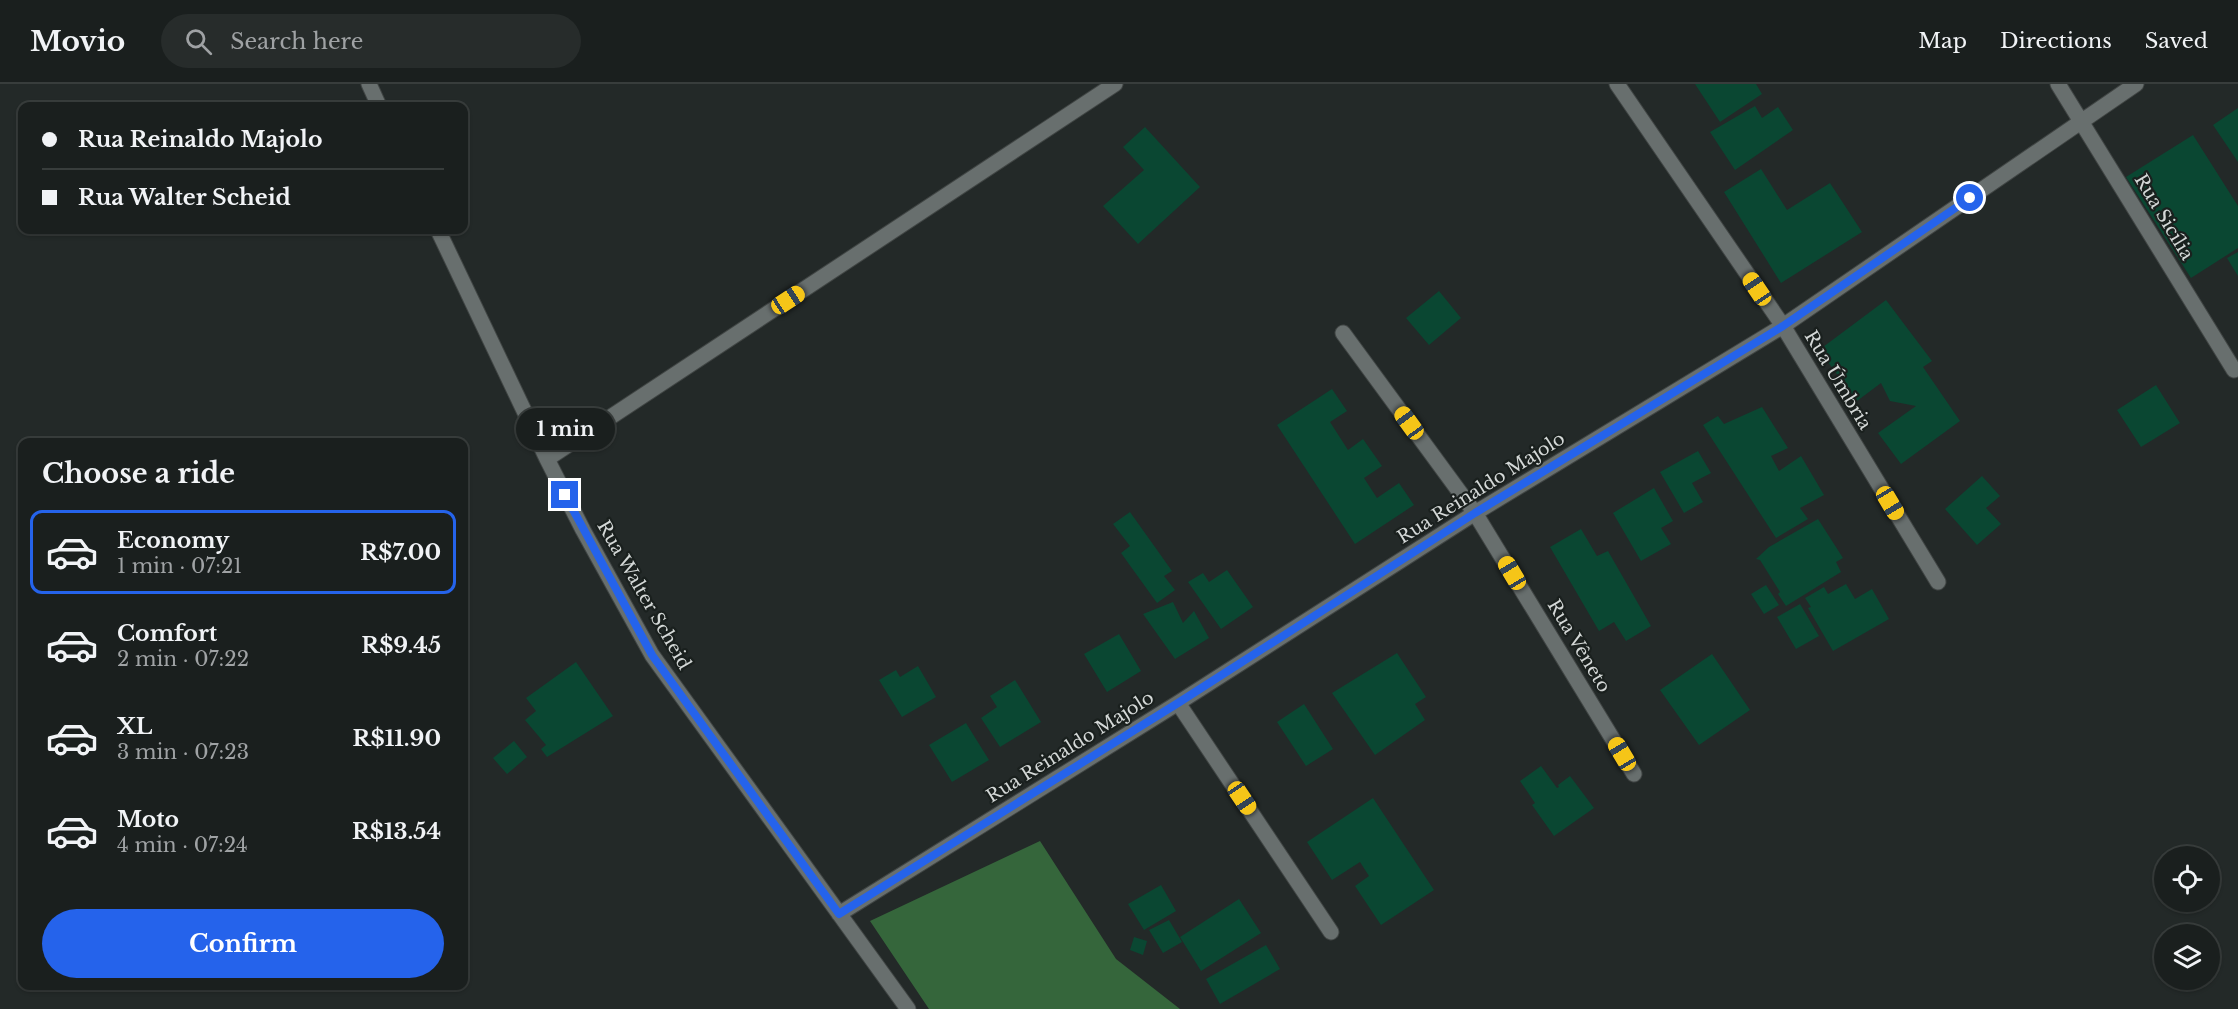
<!DOCTYPE html>
<meta charset="utf-8">
<style>
body{margin:0;font-family:"Libre Baskerville",serif;background:#272c2b;color:#f1f3f6;height:100vh;display:flex;flex-direction:column;font-size:22px;white-space:nowrap}
*{box-sizing:border-box;margin:0}
p{font-size:20px;color:#9fa2a4}
.icon{flex:none;width:33px;height:33px;fill:none;stroke:currentColor;stroke-width:2;stroke-linecap:round;stroke-linejoin:round}
.map{position:relative;flex:1;overflow:hidden}
.sheet{position:absolute;left:18px;top:354px;width:450px;height:552px;display:flex;flex-direction:column;background:#1a1f1e;border-radius:12px;box-shadow:0 2px 4px #0004,0 0 0 2px #383d3c}
.sheet>*{flex:none}
.guide{position:absolute;left:18px;top:18px;width:450px;height:132px;border-radius:12px;box-shadow:0 2px 4px #0004,0 0 0 2px #383d3c;display:grid;align-content:center;height:132px;padding:0 24px;background:#1a1f1e}
.tools{position:absolute;left:2154px;top:762px;display:grid;gap:12px}
.tools a{display:grid;place-items:center;width:66px;height:66px;border-radius:50%;background:#1a1f1e;box-shadow:0 2px 4px #0004,0 0 0 2px #383d3c;font-size:30px}
.end{position:absolute;width:27px;height:27px;margin:-14px;border:8px solid #2563eb;background:#fff;box-shadow:0 0 0 3px #fff}
.from{border-radius:50%}
.bubble{position:absolute;height:42px;border-radius:21px;background:#1a1f1e;box-shadow:0 2px 4px #0004,0 0 0 2px #383d3c;font-size:20px;font-weight:700;line-height:42px;text-align:center}
.car{position:absolute;width:18px;height:36px;margin:-18px -9px;border-radius:8px;box-shadow:0 0 4px 2px #0007;background:linear-gradient(#f5c518 24%,#345 0 40%,#f5c518 0 76%,#345 0 86%,#f5c518 0)}
.guide b{display:flex;align-items:center;gap:21px;height:57px;font-size:22px}
.guide b+b{border-top:2px solid #383d3c}
.guide i{width:15px;height:15px;background:#f1f3f6}
ul{padding:0;list-style:none}
li{display:flex;align-items:center;gap:18px;height:84px;margin:0 12px 9px;padding:0 12px;border:3px solid transparent;border-radius:12px}
li div{flex:1}
li b{display:block;font-size:22px}
li em{font-style:normal;font-weight:700}
li.active{border-color:#2563eb}
li>.icon{width:54px;height:54px;stroke-width:1.5}
h2{padding:0 24px;font-size:27px;line-height:72px}
.cta{display:flex;gap:12px;margin-top:auto;padding:12px 24px}
.cta a{flex:1;height:69px;border-radius:36px;background:#2563eb;color:#fff;font-size:24px;font-weight:700;line-height:69px;text-align:center}
header{display:flex;align-items:center;gap:36px;box-sizing:border-box;height:84px;padding:0 30px;background:#1a1f1e;border-bottom:2px solid #383d3c}
header strong{font-size:28px}
nav{display:flex;gap:33px;margin-inline-start:auto;font-size:21px}
.search{width:420px;height:54px;background:#272c2b;display:flex;align-items:center;gap:15px;box-sizing:border-box;padding:0 21px;border-radius:33px;color:#9fa2a4;font-size:22px}
.map>svg:first-child{display:block}
.forest{fill:#35663b}
.building{fill:#0a4732}
.lines{fill:none;stroke-linecap:round;stroke-linejoin:round}
.minor-casing{stroke:#404544;stroke-width:17}
.minor{stroke:#686f6e;stroke-width:15}
.route{stroke:#2563eb;stroke-width:8}
.labels{text-anchor:middle;stroke-width:4.5;stroke-linejoin:round;paint-order:stroke}
.street-label{font-size:18px;fill:#d4d8d7;stroke:#1a201e}
</style>
<header>
<strong>Movio</strong>
<div class="search"><svg class="icon" aria-label="search" viewBox="0 0 24 24"><circle cx="10" cy="10" r="6"/><path d="M15 15l6 6"/></svg>Search here</div>
<nav><a>Map</a><a>Directions</a><a>Saved</a></nav>
</header>
<div class="map">
<svg width="2238" height="925" viewBox="0 0 2238 925">
<rect width="100%" height="100%" fill="#232928"/>
<path class="forest" d="M1040,757L1116,875L1180,925H929L870,837Z"/>
<path class="building" d="M1695,0H1756L1762,10L1720,38Z
M1755,22L1762,34L1778,23L1793,46L1735,86L1710,48Z
M2238,24V78L2213,41Z
M1145,43L1200,103L1138,160L1103,122L1144,86L1123,63Z
M2193,51L2238,122V164L2191,194L2126,93Z
M1761,85L1787,126L1830,99L1862,148L1781,199L1724,108Z
M2238,168V192L2227,174Z
M1439,207L1461,234L1429,261L1406,234Z
M1886,216L1932,277L1923,283L1960,337L1901,380L1878,349L1916,322L1890,317L1881,299L1857,317L1819,266Z
M2156,301L2180,339L2141,363L2117,326Z
M1332,305L1347,327L1330,338L1348,366L1363,355L1382,382L1364,394L1377,414L1399,399L1414,421L1355,460L1277,341Z
M1762,323L1788,364L1771,372L1779,387L1801,372L1824,411L1800,424L1808,435L1776,454L1703,341L1718,332L1724,340Z
M1698,367L1711,389L1692,399L1703,418L1684,429L1660,388Z
M1982,392L2000,412L1986,424L2001,440L1977,461L1945,425Z
M1654,404L1673,437L1661,444L1671,460L1641,477L1613,429Z
M1130,428L1172,487L1164,492L1175,506L1157,519L1121,469L1130,462L1113,440Z
M1818,435L1843,474L1836,478L1841,488L1786,522L1778,510L1780,508L1760,476L1756,475L1769,463Z
M1581,445L1597,472L1608,467L1651,542L1626,557L1614,538L1599,547L1550,463Z
M1227,486L1253,523L1221,545L1188,498L1203,489L1209,498Z
M1846,500L1855,515L1872,505L1889,535L1833,567L1808,524L1811,523L1805,514L1824,503L1828,510Z
M1766,501L1779,521L1764,530L1751,510Z
M1173,518L1183,539L1194,527L1209,554L1175,575L1143,530Z
M1800,520L1819,552L1796,565L1777,533Z
M1119,550L1141,587L1107,608L1084,570Z
M1397,569L1426,613L1415,620L1425,636L1375,671L1332,609Z
M1712,570L1750,626L1699,661L1660,606Z
M576,578L613,632L547,673L541,665L546,661L525,636L536,627L526,614Z
M918,582L936,613L902,633L879,596L896,586L900,593Z
M1015,596L1041,638L1000,663L981,634L997,623L990,612Z
M1304,620L1333,665L1306,682L1277,638Z
M966,639L989,676L952,698L929,661Z
M514,657L527,673L507,690L493,674Z
M1541,682L1557,704L1559,703L1558,701L1570,692L1594,724L1554,752L1532,721L1535,719L1520,697Z
M1373,714L1434,806L1381,841L1355,802L1369,792L1360,778L1332,796L1307,758Z
M1161,801L1176,827L1144,846L1128,820Z
M1239,815L1261,849L1201,887L1180,853Z
M1169,836L1182,858L1163,869L1149,846Z
M1134,853L1147,857L1143,871L1130,866Z
M1266,861L1280,885L1220,920L1206,895Z"/>
<g class="lines">
<defs>
<path id="minor" d="M369,0L379,22
M1617,0L1783,242L1938,498
M2058,0L2234,286
M438,146L547,375L583,446L652,571L908,925
M1343,249L1475,429L1634,690
M547,375L1115,0
M1178,619L1331,848
M839,830L1178,619L1475,429L1783,242L2136,0"/>
</defs>
<use href="#minor" class="minor-casing"/>
<use href="#minor" class="minor"/>
</g>
<g class="lines">
<path class="route" d="M565,411L652,571L839,830L1178,619L1475,429L1783,242L1970,114"/>
</g>
<g class="labels">
<g class="street-label">
<text transform="translate(2164 133) rotate(59)" y="6">Rua Sicília</text>
<text transform="translate(1838 296) rotate(59)" y="6">Rua Úmbria</text>
<text transform="translate(1481 404) rotate(-32)" y="6">Rua Reinaldo Majolo</text>
<text transform="translate(644 511) rotate(60)" y="6">Rua Walter Scheid</text>
<text transform="translate(1579 562) rotate(59)" y="6">Rua Vêneto</text>
<text transform="translate(1070 663) rotate(-32)" y="6">Rua Reinaldo Majolo</text>
</g>
</g>
</svg>
<div class="tools">
<a><svg class="icon" aria-label="locate" viewBox="0 0 24 24"><circle cx="12" cy="12" r="6"/><path d="M12 2v4M12 18v4M2 12h4M18 12h4"/></svg></a>
<a><svg class="icon" aria-label="layers" viewBox="0 0 24 24"><path d="M12 4l9 5-9 5-9-5zM3 14l9 5 9-5"/></svg></a>
</div>
<i class="end from" style="left:1970px;top:114px"></i>
<i class="end" style="left:565px;top:411px"></i>
<div class="bubble" style="left:516px;top:324px;width:99px">1 min</div>
<i class="car" style="left:1757px;top:205px;rotate:326deg"></i>
<i class="car" style="left:788px;top:216px;rotate:57deg"></i>
<i class="car" style="left:1409px;top:339px;rotate:324deg"></i>
<i class="car" style="left:1890px;top:419px;rotate:149deg"></i>
<i class="car" style="left:1512px;top:489px;rotate:329deg"></i>
<i class="car" style="left:1622px;top:670px;rotate:329deg"></i>
<i class="car" style="left:1242px;top:714px;rotate:146deg"></i>
<div class="guide">
<b><i class="from"></i>Rua Reinaldo Majolo</b>
<b><i></i>Rua Walter Scheid</b>
</div>
<section class="sheet">
<h2>Choose a ride</h2>
<ul>
<li class="active"><svg class="icon" aria-label="car" viewBox="0 0 24 24"><path d="M5 17H2v-5l4-1 3-4h7l3 4 3 1v5h-3M9 17h6M6 11h13"/><circle cx="7" cy="17" r="2"/><circle cx="17" cy="17" r="2"/></svg><div><b>Economy</b><p>1 min · 07:21</p></div><em>R$7.00</em></li>
<li><svg class="icon" aria-label="car" viewBox="0 0 24 24"><path d="M5 17H2v-5l4-1 3-4h7l3 4 3 1v5h-3M9 17h6M6 11h13"/><circle cx="7" cy="17" r="2"/><circle cx="17" cy="17" r="2"/></svg><div><b>Comfort</b><p>2 min · 07:22</p></div><em>R$9.45</em></li>
<li><svg class="icon" aria-label="car" viewBox="0 0 24 24"><path d="M5 17H2v-5l4-1 3-4h7l3 4 3 1v5h-3M9 17h6M6 11h13"/><circle cx="7" cy="17" r="2"/><circle cx="17" cy="17" r="2"/></svg><div><b>XL</b><p>3 min · 07:23</p></div><em>R$11.90</em></li>
<li><svg class="icon" aria-label="car" viewBox="0 0 24 24"><path d="M5 17H2v-5l4-1 3-4h7l3 4 3 1v5h-3M9 17h6M6 11h13"/><circle cx="7" cy="17" r="2"/><circle cx="17" cy="17" r="2"/></svg><div><b>Moto</b><p>4 min · 07:24</p></div><em>R$13.54</em></li>
</ul>
<div class="cta"><a>Confirm</a></div>
</section>
</div>
